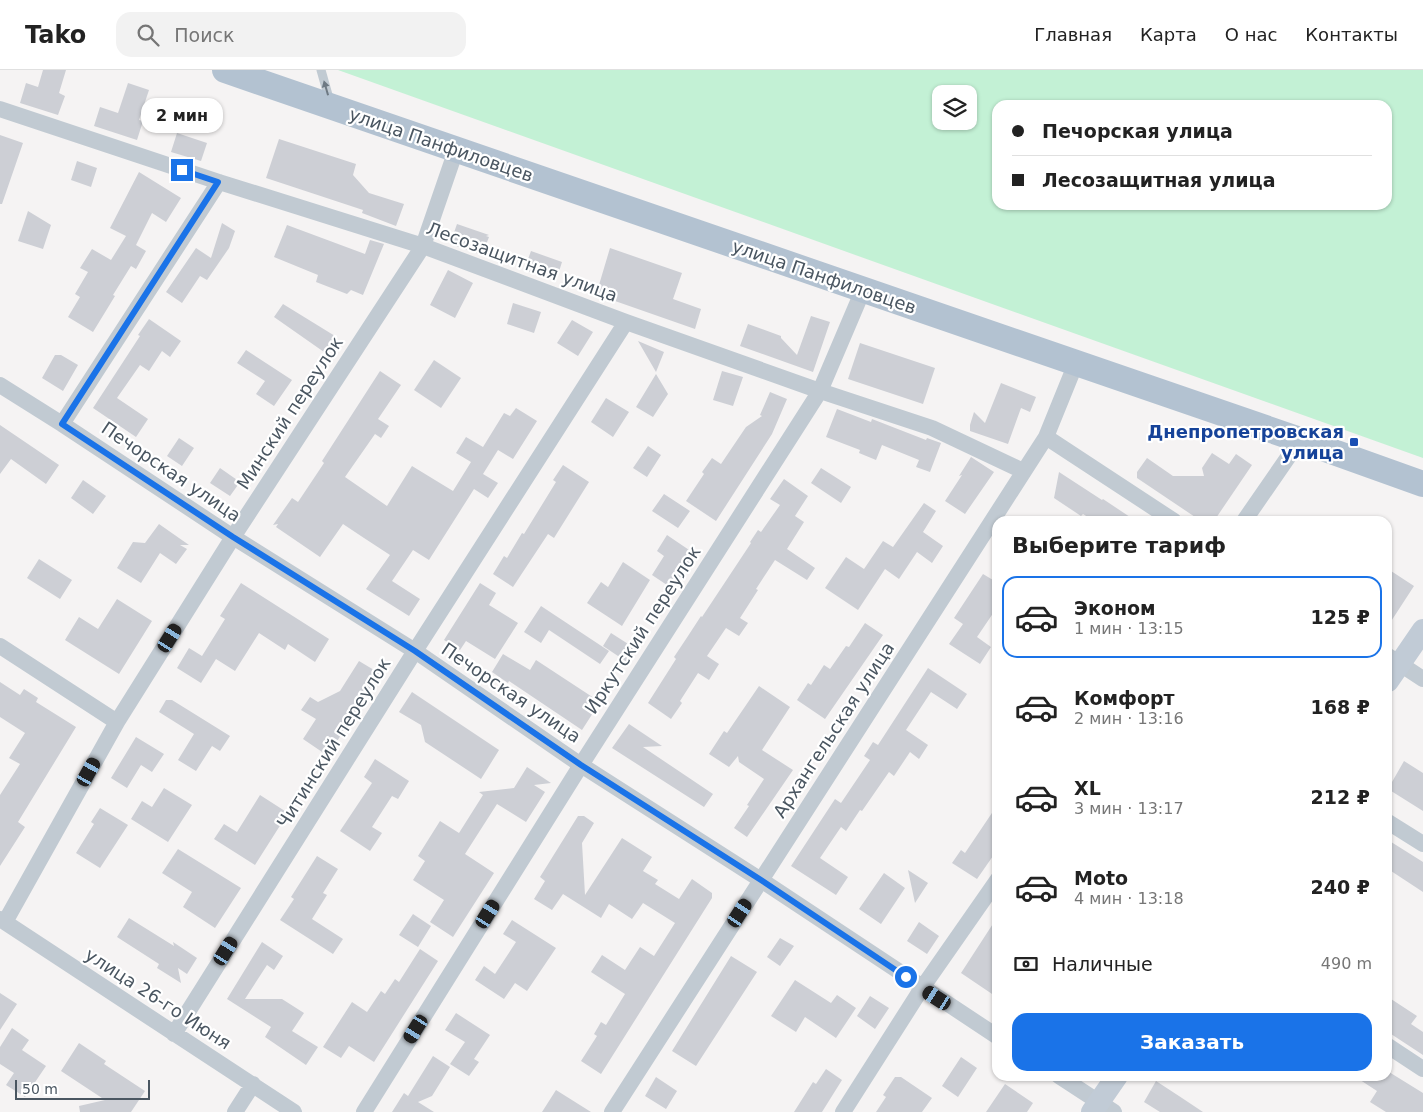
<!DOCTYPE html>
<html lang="ru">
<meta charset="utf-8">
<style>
body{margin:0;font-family:"DejaVu Sans",sans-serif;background:#f2f2f2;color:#222;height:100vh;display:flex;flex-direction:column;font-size:19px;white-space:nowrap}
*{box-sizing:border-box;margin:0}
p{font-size:16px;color:#767676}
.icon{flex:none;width:28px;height:28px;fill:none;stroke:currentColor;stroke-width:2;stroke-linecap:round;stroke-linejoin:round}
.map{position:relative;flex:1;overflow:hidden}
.panel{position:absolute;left:992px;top:446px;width:400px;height:565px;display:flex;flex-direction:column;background:#fff;border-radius:15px;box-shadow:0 1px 4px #0004}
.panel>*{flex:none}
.banner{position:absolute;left:992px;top:30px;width:400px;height:110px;border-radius:15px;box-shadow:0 1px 4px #0004;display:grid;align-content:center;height:110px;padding:0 20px;background:#fff}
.buttons{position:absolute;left:932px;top:15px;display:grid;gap:10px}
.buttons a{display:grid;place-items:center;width:45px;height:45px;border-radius:10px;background:#fff;box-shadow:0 1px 4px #0004;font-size:25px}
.scale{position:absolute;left:15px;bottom:12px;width:135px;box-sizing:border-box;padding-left:5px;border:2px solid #4a5661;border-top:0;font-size:14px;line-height:18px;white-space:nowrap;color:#4a5661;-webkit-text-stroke:4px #fff;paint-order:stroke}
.end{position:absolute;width:22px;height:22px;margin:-11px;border:6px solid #1a73e8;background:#fff;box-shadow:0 0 0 2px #fff}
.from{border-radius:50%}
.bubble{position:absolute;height:35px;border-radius:15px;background:#fff;box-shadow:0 1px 4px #0004;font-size:16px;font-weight:700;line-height:35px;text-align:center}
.car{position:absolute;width:15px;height:30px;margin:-15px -8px;border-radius:6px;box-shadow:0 0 4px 1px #0007;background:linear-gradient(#222 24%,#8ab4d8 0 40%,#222 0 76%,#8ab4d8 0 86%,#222 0)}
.banner b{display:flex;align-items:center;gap:18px;height:48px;font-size:19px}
.banner b+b{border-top:1px solid #e0e0e0}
.banner i{width:12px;height:12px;background:#222}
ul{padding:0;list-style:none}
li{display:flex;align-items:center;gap:15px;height:82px;margin:0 10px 8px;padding:0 10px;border:2px solid transparent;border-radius:15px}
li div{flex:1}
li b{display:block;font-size:19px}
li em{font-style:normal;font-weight:700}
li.active{border-color:#1a73e8}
li>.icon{width:45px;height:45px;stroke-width:1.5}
h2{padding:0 20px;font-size:22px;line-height:60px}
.pay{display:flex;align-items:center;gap:12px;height:55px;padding:0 20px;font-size:19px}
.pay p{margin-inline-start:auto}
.primary-button{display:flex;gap:10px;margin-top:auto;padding:10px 20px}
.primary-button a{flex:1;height:58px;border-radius:15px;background:#1a73e8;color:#fff;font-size:20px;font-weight:700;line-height:58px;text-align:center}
header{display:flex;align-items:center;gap:30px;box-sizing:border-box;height:70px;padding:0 25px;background:#fff;border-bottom:1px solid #e0e0e0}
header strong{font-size:24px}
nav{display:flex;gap:28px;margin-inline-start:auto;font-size:18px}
.search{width:350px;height:45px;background:#f2f2f2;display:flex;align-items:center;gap:12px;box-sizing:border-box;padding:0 18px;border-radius:15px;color:#767676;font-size:19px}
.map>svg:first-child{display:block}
.green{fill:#c3f1d5;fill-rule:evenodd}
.building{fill:#cdcfd5}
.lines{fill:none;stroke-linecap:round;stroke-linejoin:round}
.lane{stroke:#c1cad2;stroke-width:9}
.street{stroke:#c1cad2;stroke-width:16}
.secondary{stroke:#c1cbd6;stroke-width:22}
.primary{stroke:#b3c2d1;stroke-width:26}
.oneway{fill:#6e7983}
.route{stroke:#1a73e8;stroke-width:6}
.transit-dot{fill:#1a4fb4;stroke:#fff;stroke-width:2}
.labels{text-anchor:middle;stroke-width:4.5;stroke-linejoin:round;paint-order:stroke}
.street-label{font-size:18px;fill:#4a5661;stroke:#fff}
.transit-label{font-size:18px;font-weight:bold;fill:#164399;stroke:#fff;text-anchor:end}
</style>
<header>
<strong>Tako</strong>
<div class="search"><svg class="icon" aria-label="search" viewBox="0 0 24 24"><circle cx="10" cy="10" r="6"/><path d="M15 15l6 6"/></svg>Поиск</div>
<nav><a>Главная</a><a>Карта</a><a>О нас</a><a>Контакты</a></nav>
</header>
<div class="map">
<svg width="1423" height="1042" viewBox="0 0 1423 1042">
<rect width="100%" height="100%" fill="#f5f3f3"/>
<path class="green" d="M338,0H1423V388ZM941,24H969V51H941ZM998,35H1388V135H998Z"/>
<path class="building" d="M43,0H66L59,23L65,26L58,45L20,33L26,13L38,17Z
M128,13L149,20L139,50L143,51L137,70L94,56L100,37L118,43Z
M177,63L207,73L201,91L171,82Z
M0,65L23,73L2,134H0Z
M279,69L356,94L353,105L369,123L404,134L396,156L362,143L363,140L266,108Z
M77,91L97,98L91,117L71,110Z
M139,102L181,128L166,152L152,143L136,175L146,181L136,199L131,196L113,225L115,226L93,262L68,247L80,227L75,224L88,202L80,198L92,179L111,190L126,166L110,158Z
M28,141L51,155L43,179L18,171Z
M222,153L235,161L229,178L207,210L200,206L182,233L166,222L196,178L211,188Z
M457,154L489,165L486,166L489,167L482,185L450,174Z
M287,155L365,184L370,170L384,174L363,225L351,220L347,224L316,212L318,205L274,187Z
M610,178L682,203L673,229L701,239L695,259L615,231L614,229L613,230L596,225Z
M531,181L562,192L556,211L524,200Z
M448,200L473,213L455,248L430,235Z
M513,233L541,242L534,263L507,254Z
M283,234L335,266L324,282L274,247Z
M811,246L830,252L813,302L740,276L748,254L781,266V268L797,285Z
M149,249L181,271L170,287L162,281L149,301L140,295L117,328L148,349L136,367L93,338L140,266L138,265Z
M572,250L593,262L578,286L557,273Z
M638,271L664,282L656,302Z
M860,273L935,298L923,334L848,309Z
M246,280L292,310L274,336L256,324L265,311L237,293Z
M55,285H61L78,295L63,321L42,308Z
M434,290L461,308L441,338L414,320Z
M380,301L401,315L378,349L389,356L381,368L375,364L345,407L387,436L412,396L453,421L471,392L456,383L466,367L483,377L504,343L510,346L516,338L537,351L513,389L498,380L483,404L498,413L488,428L474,419L429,490L413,480L392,511L420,529L409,546L366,519L390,485L364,468L343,454L320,487L276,457L278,454L273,455L292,428L298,432L324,393L322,391Z
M722,301L743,307L733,336L713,330Z
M656,304L668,324L653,347L636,337Z
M1001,313L1036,327L1030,342L1021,338L1008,374L970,361V355L974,342L985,353Z
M770,322L787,329L772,364L716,451L686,431L704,404L702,402L712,388L721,394L746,357L762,346L760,345Z
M606,328L629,342L613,367L591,352Z
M837,339L871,352L872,349L926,370L927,368L941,373L930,402L916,397L919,390L882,375L876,390L859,383L860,380L826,367Z
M0,355L59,395L46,414L11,389L0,404Z
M179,368L194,378L182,396L167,386Z
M648,376L661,385L647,407L633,398Z
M1212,383L1229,394L1236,384L1252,395L1214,451H1201L1137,408V402L1147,388L1173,406H1204L1202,398Z
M971,387L994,402L965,444L945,431L962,405L959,406Z
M563,395L589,412L554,468L548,464L513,517L493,504L504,486L507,488L522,463L524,464L556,412L553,410Z
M220,398L240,412L230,426L210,413Z
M821,398L851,417L841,433L811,413Z
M1059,402L1102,430L1103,429L1136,451H1094L1083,444L1081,446L1054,428Z
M784,409L808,426L795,446L804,452L787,479L815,498L807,510L775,490L756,519L758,520L740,548L748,553L739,566L726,558L707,586L719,594L709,610L698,603L680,631L682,633L671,649L648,633L676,589L674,587L688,566L701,546L702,547L751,473L750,472L758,460L761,462L780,435L770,429Z
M83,410L106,426L93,444L71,428Z
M664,424L690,441L678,458L652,441Z
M924,433L936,441L923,462L943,476L932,493L917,482L899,509L885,499L858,540L825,518L846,487L864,499L883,471L893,477Z
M159,454L189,475H180L187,479L176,494L160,483L141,513L117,498L133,472L145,473Z
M667,465L695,484L673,519L652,505L664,486L657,481Z
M39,489L72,510L60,529L27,508Z
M623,492L650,510L622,556L587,533L601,512L608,517Z
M1388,499L1414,516L1388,556Z
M983,504L998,513V536L977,567L991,577L980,594L949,574L963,554L954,548Z
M241,513L329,569L315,592L288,574L285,580L259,563L235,601L216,589L201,613L177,598L189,578L202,586L225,549L220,546Z
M480,513L496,523L489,535L518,553L495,589L466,571L460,580L444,570Z
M117,529L152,551L119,604L65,570L79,547L98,559Z
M541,536L609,581L600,594L549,560L541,573L524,562Z
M865,553L883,565L825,649L797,630L808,613L811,615L824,595L830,599L846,576L849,577Z
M611,563L636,579L627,592L603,576Z
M503,584L530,600L536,590L600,632L582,660L509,611L508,613L492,602Z
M359,591L379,603L328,686L303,669L316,649L301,640L310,627L318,632L340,621Z
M928,598L967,624L957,639L931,622L906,660L928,675L919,689L910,682L894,706L889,702L862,741L860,740L846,761L841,757L820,788L848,807L836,825L791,796L835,729L841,733L870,690L864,686L873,672L878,675Z
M0,612L20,625L24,619L38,628L36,632L76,657L18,752L25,757L0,796V725L20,694L9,688L25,663L0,647Z
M759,616L790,637L762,680L793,700L747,767L734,758L749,736L747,735L764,709L739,692L738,686L729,697L709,684L724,661L727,663Z
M412,622L499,680L481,709L425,672L421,655L399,642Z
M166,630H172L230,666L220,681L212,676L196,701L178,690L194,664L159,642Z
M629,654L662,676L643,677L713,724L704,737L612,678Z
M136,667L164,684L152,702L141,695L127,718L111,708Z
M375,689L409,711L398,729L392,726L372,757L382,763L370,781L340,761L372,713L364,707Z
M1404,691L1423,703V741L1388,719Z
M527,697L551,713L534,715L545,722L526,752L497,734L465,784L494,803L453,867L430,852L444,830L413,810L425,791L418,786L440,751L459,763L483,725L479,722L514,718Z
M164,718L192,735L168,772L131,749L142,731L152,737Z
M260,725L288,743L255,795L214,769L224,754L237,762Z
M998,734V789L993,786L977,809L952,793L961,780L965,783Z
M100,738L128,755L100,798L76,783L94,754L91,752Z
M578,746H584L594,753L582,773L585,825L622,768L652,787L643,801L658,810L655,814L679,829L692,809L712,823V828L601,1004L581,991L597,966L594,964L601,952L606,955L625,924L591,902L602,885L625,900L640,877L654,886L675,853L643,833L632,849L609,834L601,848L563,824L552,840L534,829L545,811L540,807Z
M1388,770L1423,792V822L1388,799Z
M178,779L241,818L215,858L183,837L192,822L162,803Z
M317,786L338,799L323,823L327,825L312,849L343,869L333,884L280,850L294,829L291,827Z
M908,800L928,813L915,833Z
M884,803L905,818L881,854L859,839Z
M413,844L431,856L418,877L399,865Z
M998,846V928L961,903Z
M129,848L174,876L173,872L197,888L187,904L178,898L181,913L157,898L159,894L117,867Z
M512,850L556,878L527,921L515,913L504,929L475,910L484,896L495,904L516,872L503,864Z
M919,852L939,866L927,884L907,871Z
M780,868L794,876L780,896L767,887Z
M262,872L283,886L274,900L267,895L245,929H282L304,943L292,961L318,977L306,995L265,967L271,957L227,929Z
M420,879L438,891L374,992L349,976L341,988L323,977L352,932L367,942L381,921L385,924L395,909L399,912Z
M731,886L757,902L696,996L672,981Z
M795,910L831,933L837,925L856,938L836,968L805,947L796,962L771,946Z
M0,923L17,934L0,960Z
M870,926L889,938L875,959L857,946Z
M1388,927L1417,946L1411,954L1423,962V985L1388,962Z
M456,943L490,965L474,989L479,992L469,1006L450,994L465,972L445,960Z
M12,958L29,970L22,980L46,996L25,1027L6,1015L14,1003L0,994V977Z
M79,973L106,991L104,994L145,1021L131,1042H80L79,1036L105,1030L61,1001Z
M433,986L450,997L432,1026L418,1032L434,1042H392L404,1023L408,1026Z
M961,987L977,998L958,1027L942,1016Z
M826,999L842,1010L822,1042H794L813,1012L816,1014Z
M1389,1002L1423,1023V1042H1386L1370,1032L1377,1021L1354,1006H1388Z
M656,1007L677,1021L666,1039L645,1026Z
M895,1007H901L932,1028L922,1042H876L886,1027L883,1025Z
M1156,1011L1182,1028L1203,1042H1160L1144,1032Z
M1005,1014L1033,1033L1027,1042H986Z
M556,1020L591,1042H542Z"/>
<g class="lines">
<path class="lane" d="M321,0L330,32"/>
<path class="street" d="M0,39L219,112L423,176L626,252L820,321L932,358L1023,401
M0,315L62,354L233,467L415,581L581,695L761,810L998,967
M62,354L219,112
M1046,367L1174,451
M1244,451L1300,370
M0,576L117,652
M1388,586L1423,609
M1388,752L1423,774
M0,849L294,1042
M5,852L117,652L233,467L423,176L456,80
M174,964L415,581L626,252
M1388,976L1423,999
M1059,1006L1114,1042
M235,1042L253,1014
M364,1042L581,695L820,321L863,220
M612,1042L1046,367L1076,293
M843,1042L922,918L998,809"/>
<path class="secondary" d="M1388,611L1423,560
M1092,1042L1117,1006"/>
<path class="primary" d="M225,0L1300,370L1423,414"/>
</g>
<defs><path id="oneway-solid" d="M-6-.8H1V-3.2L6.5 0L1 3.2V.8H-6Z" transform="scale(1.25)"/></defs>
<use class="oneway" href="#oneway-solid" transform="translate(326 18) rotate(-106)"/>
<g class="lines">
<path class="route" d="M182,100L218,112L62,354L233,467L415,581L581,695L761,810L906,907"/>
</g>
<rect class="transit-dot" x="1349" y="367" width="10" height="10" rx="2.5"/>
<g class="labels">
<g class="street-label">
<text transform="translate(441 75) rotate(19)" y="6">улица Панфиловцев</text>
<text transform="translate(522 192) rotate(20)" y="6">Лесозащитная улица</text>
<text transform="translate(824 207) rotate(19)" y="6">улица Панфиловцев</text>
<text transform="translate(290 343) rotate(-57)" y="6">Минский переулок</text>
<text transform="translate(171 402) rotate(34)" y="6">Печорская улица</text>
<text transform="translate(643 560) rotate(-57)" y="6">Иркутский переулок</text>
<text transform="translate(511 623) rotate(34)" y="6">Печорская улица</text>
<text transform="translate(834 660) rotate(-57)" y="6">Архангельская улица</text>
<text transform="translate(334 673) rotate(-58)" y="6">Читинский переулок</text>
<text transform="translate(158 929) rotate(33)" y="6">улица 26-го Июня</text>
</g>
<g class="transit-label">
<text x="1344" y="368">Днепропетровская<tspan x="1344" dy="21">улица</tspan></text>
</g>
</g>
</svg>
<div class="buttons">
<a><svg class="icon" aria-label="layers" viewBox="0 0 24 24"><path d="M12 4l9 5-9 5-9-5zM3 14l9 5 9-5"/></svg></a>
</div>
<div class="scale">50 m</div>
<i class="end from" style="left:906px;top:907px"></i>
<i class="end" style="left:182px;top:100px"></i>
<div class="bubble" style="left:141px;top:28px;width:82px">2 мин</div>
<i class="car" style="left:170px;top:568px;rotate:32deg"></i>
<i class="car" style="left:89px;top:702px;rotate:29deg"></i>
<i class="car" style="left:740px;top:843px;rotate:33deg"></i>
<i class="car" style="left:488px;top:844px;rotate:32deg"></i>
<i class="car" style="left:226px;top:881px;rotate:32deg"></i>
<i class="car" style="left:937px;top:928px;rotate:303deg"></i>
<i class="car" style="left:416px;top:959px;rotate:212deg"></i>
<div class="banner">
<b><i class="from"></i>Печорская улица</b>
<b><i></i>Лесозащитная улица</b>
</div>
<section class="panel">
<h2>Выберите тариф</h2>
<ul>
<li class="active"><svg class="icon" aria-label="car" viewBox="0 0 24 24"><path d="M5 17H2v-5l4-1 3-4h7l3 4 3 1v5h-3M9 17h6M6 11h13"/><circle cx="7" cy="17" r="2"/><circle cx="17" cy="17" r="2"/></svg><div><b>Эконом</b><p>1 мин · 13:15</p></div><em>125 ₽</em></li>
<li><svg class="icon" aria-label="car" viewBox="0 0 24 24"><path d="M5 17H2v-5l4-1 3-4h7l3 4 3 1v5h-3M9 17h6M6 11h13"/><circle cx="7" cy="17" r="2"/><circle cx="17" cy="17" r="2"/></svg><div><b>Комфорт</b><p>2 мин · 13:16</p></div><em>168 ₽</em></li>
<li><svg class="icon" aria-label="car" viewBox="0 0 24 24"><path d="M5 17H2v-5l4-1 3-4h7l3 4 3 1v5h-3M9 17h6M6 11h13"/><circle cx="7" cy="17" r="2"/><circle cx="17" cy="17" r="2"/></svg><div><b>XL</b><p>3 мин · 13:17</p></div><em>212 ₽</em></li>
<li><svg class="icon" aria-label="car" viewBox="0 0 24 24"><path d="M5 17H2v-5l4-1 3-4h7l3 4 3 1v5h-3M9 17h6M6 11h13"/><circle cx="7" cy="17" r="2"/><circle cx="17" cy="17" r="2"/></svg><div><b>Moto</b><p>4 мин · 13:18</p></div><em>240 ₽</em></li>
</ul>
<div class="pay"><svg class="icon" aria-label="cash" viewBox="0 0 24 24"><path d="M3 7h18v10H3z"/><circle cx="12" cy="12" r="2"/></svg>Наличные<p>490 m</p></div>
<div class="primary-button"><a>Заказать</a></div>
</section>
</div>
